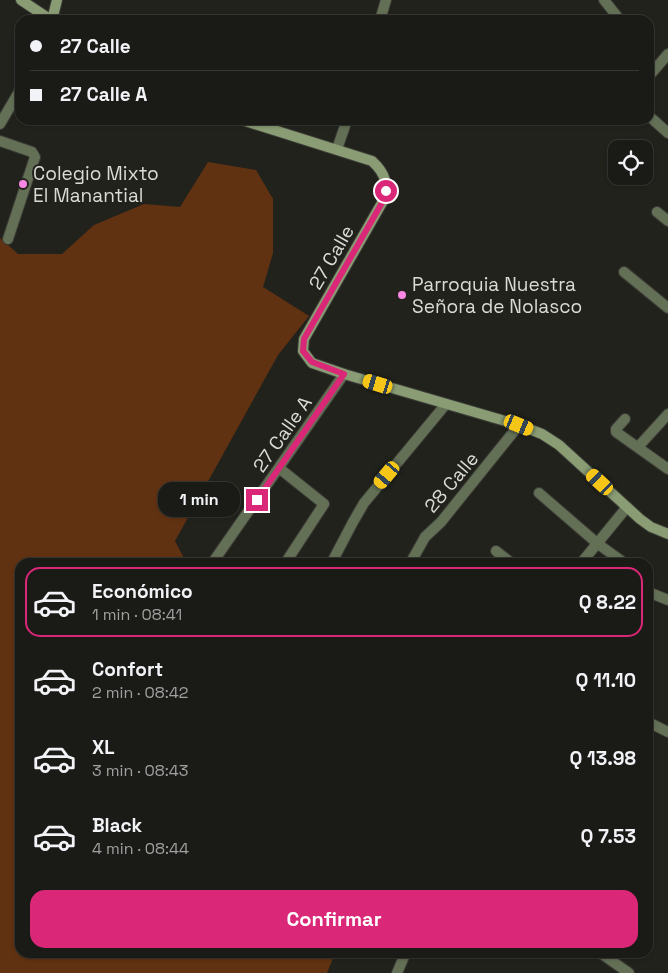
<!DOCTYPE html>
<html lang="es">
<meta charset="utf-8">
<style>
body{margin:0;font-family:"Space Grotesk",sans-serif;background:#272723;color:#f1f3f6;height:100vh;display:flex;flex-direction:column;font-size:19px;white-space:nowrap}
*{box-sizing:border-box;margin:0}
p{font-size:16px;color:#9fa1a1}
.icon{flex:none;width:28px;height:28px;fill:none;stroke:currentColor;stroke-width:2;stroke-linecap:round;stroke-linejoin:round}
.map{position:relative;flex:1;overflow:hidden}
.details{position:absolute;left:15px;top:558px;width:638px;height:400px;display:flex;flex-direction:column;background:#1a1a16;border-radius:15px;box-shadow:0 1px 4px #0004,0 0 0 1px #383835}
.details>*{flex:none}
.top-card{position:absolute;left:15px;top:15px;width:639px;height:110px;border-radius:15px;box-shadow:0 1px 4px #0004,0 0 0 1px #383835;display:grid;align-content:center;height:110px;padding:0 15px;background:#1a1a16}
.controls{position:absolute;left:608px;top:140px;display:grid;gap:10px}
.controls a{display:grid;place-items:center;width:45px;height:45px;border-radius:10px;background:#1a1a16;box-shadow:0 1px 4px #0004,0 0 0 1px #383835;font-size:25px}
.end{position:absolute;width:22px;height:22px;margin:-11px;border:6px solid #db2777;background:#fff;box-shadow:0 0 0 2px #fff}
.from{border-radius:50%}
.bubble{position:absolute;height:35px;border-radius:15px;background:#1a1a16;box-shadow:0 1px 4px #0004,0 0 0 1px #383835;font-size:16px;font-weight:700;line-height:35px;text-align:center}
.car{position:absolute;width:15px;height:30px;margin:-15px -8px;border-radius:6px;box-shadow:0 0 4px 1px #0007;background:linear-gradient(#f5c518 24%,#345 0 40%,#f5c518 0 76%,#345 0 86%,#f5c518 0)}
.top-card b{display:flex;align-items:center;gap:18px;height:48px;font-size:19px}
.top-card b+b{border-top:1px solid #383835}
.top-card i{width:12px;height:12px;background:#f1f3f6}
ul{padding:9px 0 0;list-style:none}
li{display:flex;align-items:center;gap:15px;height:70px;margin:0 10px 8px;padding:0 5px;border:2px solid transparent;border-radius:15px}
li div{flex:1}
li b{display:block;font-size:19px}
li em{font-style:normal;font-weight:700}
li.current{border-color:#db2777}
li>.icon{width:45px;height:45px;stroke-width:1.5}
.cta{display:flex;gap:10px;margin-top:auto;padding:10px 15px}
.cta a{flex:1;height:58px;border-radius:15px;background:#db2777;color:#fff;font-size:20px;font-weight:700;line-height:58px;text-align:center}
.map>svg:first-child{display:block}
.green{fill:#613212}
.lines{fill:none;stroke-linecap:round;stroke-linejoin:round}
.street-casing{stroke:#3c3c37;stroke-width:12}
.secondary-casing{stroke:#3c3c37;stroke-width:12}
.street{stroke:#647056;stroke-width:10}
.secondary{stroke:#899c74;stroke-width:10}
.route{stroke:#db2777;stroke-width:6}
.poi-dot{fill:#fb87e5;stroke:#22221d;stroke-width:2}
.labels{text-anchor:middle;stroke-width:4;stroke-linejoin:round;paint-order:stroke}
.poi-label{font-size:19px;fill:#dadad6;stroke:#22221d;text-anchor:start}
.street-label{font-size:19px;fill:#dadad6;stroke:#22221d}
</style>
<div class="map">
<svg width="668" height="973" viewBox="0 0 668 973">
<rect width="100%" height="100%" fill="#22221d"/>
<path class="green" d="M208,162L256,170L273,199V253L263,287L309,316L278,355L175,541L186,562H20V952L335,953L327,973H0V238L18,254H62L94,225L144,204L180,207Z"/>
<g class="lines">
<defs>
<path id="street" d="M604,0L620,20
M380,20L386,0
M649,76L668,54
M649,116L668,133
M0,124L20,90
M0,141L32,152L35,157L8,239
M337,149L347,120
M657,212L668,221
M624,272L668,308
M625,419L616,429V432L668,469
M638,447L668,414
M279,468L324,504L286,562
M539,493L598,544L623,562
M496,551L510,562
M213,562L344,374
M332,562L353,522L364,503L446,404
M411,562L425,537L441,522L519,425
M582,562L627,507
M648,592L668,600
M648,722L668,732
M599,952L629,973
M397,973L406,952"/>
<path id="secondary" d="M21,0L51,20
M52,20L57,0
M242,120L372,161C386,174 388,183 383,201L304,339L303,351L312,363L344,374L519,425L542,434L559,445L640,519L651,527L668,534"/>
</defs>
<use href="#street" class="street-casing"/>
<use href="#secondary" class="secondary-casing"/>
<use href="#street" class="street"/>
<use href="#secondary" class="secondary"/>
</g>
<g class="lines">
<path class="route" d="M257,500L344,374L312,362L303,351L304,339L383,201L386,191"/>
</g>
<g class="poi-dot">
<circle cx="23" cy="184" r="5"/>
<circle cx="402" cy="295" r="5"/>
</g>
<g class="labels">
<g class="poi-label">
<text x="33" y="180">Colegio Mixto<tspan x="33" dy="22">El Manantial</tspan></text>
<text x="412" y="291">Parroquia Nuestra<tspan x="412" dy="22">Señora de Nolasco</tspan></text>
</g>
<g class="street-label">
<text transform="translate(331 257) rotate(-60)" y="7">27 Calle</text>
<text transform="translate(282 434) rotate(-55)" y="7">27 Calle A</text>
<text transform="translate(451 482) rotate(-50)" y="7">28 Calle</text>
</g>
</g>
</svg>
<div class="controls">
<a><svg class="icon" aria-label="locate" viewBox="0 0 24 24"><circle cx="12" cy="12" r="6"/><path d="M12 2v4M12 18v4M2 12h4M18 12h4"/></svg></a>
</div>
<i class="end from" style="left:386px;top:191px"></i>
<i class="end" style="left:257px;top:500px"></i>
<div class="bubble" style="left:158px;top:482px;width:82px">1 min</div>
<i class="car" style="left:378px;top:384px;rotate:287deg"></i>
<i class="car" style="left:519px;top:425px;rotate:112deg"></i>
<i class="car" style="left:387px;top:475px;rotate:220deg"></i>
<i class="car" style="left:600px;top:482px;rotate:313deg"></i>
<div class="top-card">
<b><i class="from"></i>27 Calle</b>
<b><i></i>27 Calle A</b>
</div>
<section class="details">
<ul>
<li class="current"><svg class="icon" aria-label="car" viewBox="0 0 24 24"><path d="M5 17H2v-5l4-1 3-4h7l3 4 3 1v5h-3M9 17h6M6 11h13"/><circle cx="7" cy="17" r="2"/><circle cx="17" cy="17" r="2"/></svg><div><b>Económico</b><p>1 min · 08:41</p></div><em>Q 8.22</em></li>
<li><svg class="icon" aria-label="car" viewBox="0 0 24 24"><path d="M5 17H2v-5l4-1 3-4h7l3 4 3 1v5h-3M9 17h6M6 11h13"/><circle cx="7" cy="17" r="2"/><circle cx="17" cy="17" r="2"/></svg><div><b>Confort</b><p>2 min · 08:42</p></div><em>Q 11.10</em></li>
<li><svg class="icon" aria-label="car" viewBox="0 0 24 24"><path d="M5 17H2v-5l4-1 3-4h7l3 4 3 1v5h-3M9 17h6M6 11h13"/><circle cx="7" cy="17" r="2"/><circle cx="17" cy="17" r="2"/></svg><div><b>XL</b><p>3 min · 08:43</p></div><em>Q 13.98</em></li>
<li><svg class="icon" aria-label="car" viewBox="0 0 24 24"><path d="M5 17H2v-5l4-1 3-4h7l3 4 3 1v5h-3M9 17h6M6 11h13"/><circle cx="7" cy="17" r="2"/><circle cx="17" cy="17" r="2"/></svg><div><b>Black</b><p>4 min · 08:44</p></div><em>Q 7.53</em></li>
</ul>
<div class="cta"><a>Confirmar</a></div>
</section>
</div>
